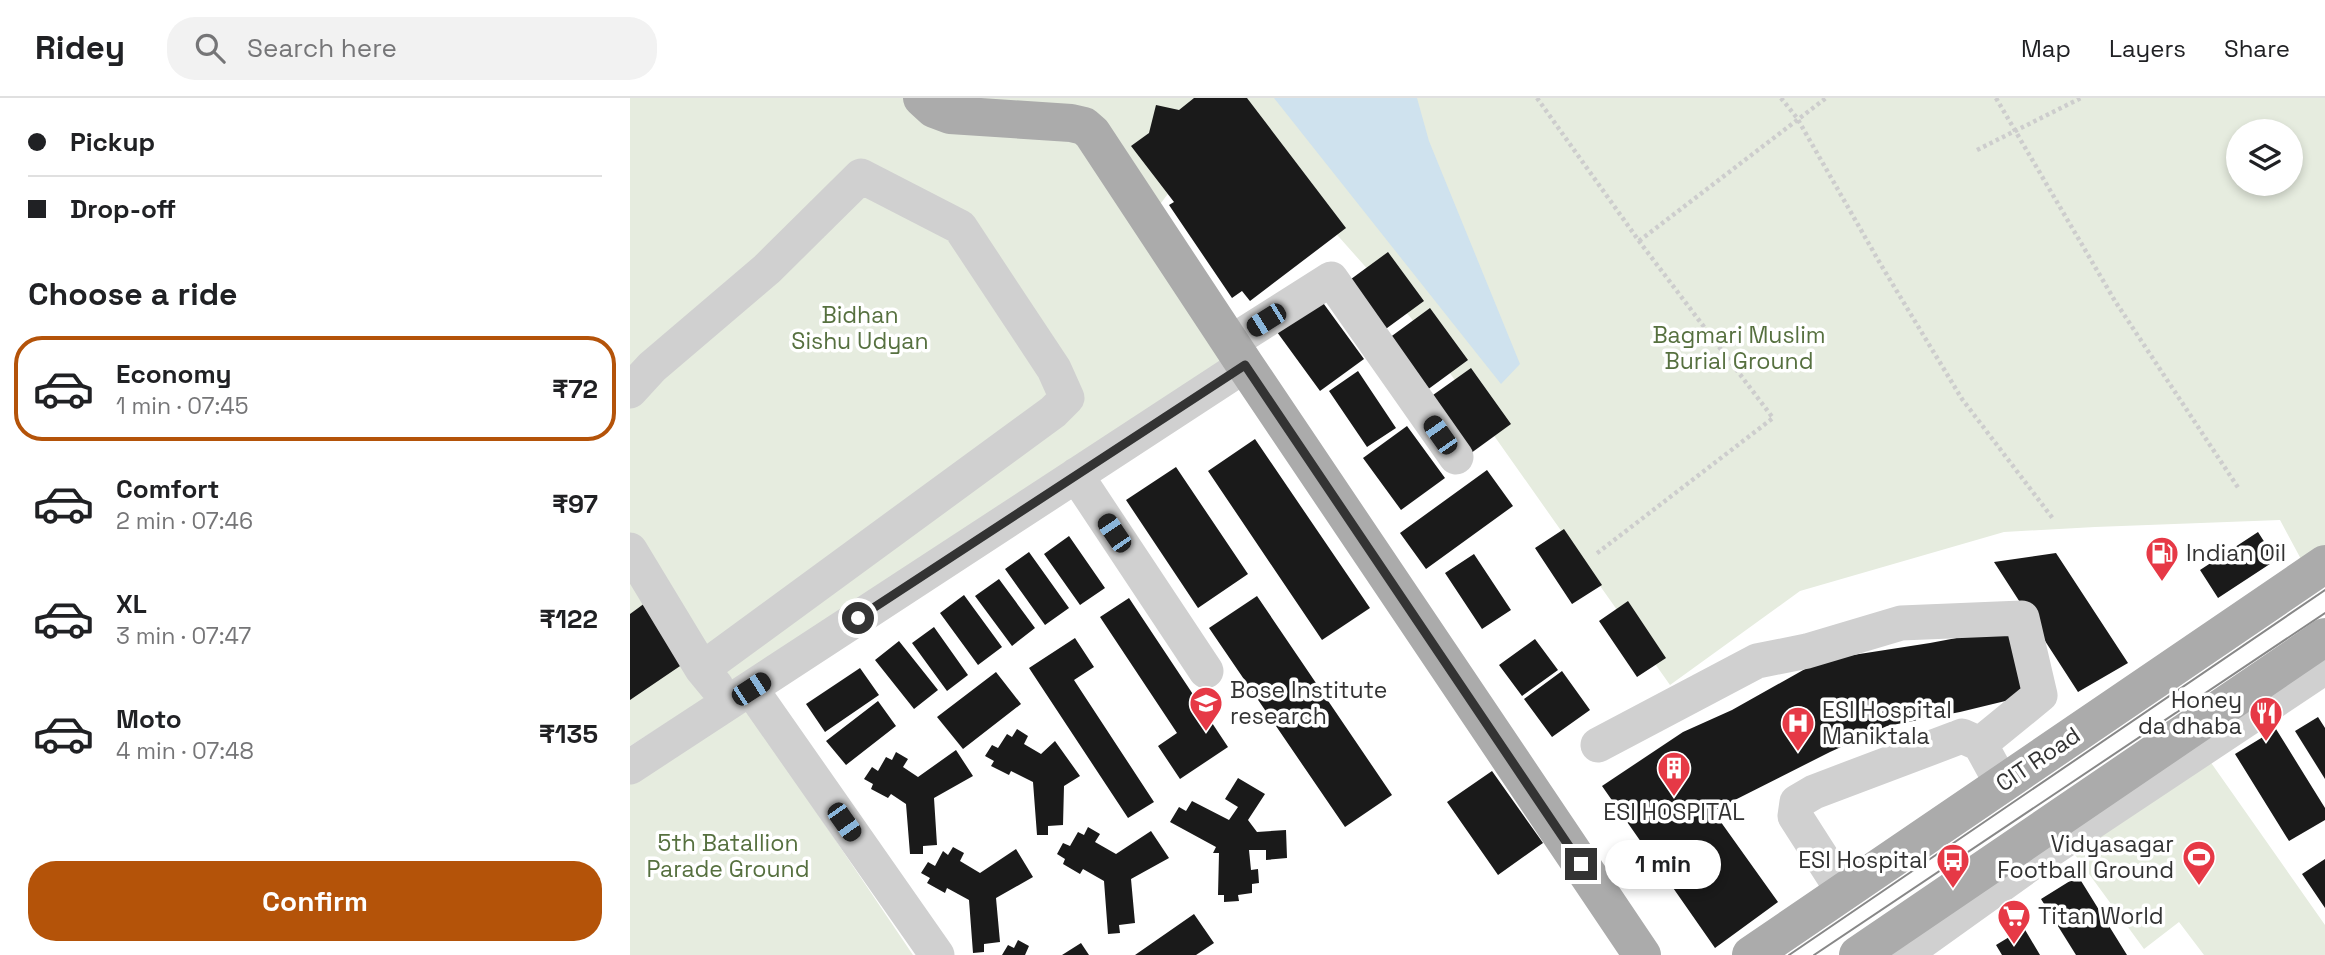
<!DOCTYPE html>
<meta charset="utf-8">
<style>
body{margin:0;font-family:"Space Grotesk",sans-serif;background:#f2f2f2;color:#202124;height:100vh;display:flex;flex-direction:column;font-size:26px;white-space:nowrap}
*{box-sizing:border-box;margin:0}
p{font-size:23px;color:#757577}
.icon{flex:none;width:38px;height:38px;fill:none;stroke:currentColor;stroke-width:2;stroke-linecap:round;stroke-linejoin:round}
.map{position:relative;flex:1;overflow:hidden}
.drawer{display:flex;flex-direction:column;background:#fff;width:630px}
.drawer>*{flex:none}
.banner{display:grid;align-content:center;height:154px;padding:0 28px;background:#fff}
.controls{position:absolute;left:1596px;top:21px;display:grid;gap:14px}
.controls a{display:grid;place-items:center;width:77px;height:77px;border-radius:50%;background:#fff;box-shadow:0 4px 10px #0003;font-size:35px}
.end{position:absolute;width:32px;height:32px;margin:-16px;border:9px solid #333;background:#fff;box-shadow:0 0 0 4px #fff}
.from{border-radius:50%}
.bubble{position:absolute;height:49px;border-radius:24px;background:#fff;box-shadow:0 4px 10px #0003;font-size:23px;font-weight:800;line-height:49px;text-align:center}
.car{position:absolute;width:21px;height:42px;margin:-21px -10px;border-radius:9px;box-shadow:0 0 5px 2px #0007;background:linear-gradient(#222 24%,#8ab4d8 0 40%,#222 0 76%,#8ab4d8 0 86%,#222 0)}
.banner b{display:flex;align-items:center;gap:24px;height:66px;font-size:26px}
.banner b+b{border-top:2px solid #e0e0e0}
.banner i{width:18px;height:18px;background:#202124}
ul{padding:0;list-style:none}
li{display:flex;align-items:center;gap:21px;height:105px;margin:0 14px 10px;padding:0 14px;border:4px solid transparent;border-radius:28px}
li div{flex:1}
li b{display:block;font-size:26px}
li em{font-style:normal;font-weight:800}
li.active{border-color:#b45309}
li>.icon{width:63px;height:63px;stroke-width:1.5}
h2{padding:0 28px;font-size:32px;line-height:84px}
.button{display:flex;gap:14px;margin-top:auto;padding:14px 28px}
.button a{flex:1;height:80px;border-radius:28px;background:#b45309;color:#fff;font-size:28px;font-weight:800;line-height:80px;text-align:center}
header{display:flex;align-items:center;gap:42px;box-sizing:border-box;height:98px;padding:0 35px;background:#fff;border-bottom:2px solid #e0e0e0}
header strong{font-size:33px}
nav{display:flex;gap:38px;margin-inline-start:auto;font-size:24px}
.search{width:490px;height:63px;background:#f2f2f2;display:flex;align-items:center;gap:18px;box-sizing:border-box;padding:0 24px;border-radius:28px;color:#757577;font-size:26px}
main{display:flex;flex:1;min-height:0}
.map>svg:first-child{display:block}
.green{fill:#e6ecdf;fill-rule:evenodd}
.water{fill:#cfe2ee}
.building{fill:#1a1a1a}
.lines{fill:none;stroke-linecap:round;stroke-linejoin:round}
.path{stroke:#cdcdcd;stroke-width:4.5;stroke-dasharray:3.5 3.5;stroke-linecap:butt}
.minor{stroke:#d0d0d0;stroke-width:35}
.major{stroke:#ababab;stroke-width:38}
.tram{stroke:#888;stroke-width:2}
.route{stroke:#333;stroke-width:9}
.labels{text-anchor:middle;stroke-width:7;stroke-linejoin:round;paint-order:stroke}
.park-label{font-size:23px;fill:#56703f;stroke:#fff}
.poi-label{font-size:23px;fill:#333;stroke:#fff;text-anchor:start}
.street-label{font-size:23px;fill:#333;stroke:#fff}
</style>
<header>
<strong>Ridey</strong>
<div class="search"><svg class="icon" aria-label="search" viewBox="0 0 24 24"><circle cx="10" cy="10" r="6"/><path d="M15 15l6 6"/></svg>Search here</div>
<nav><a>Map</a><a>Layers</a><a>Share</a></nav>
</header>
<main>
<section class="drawer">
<div class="banner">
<b><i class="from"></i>Pickup</b>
<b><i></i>Drop-off</b>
</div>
<h2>Choose a ride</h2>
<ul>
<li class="active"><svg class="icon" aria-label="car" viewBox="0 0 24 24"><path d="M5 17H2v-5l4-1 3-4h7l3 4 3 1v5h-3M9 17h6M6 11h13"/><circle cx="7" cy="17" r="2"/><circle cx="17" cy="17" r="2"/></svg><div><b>Economy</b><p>1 min · 07:45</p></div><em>₹72</em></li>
<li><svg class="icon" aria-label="car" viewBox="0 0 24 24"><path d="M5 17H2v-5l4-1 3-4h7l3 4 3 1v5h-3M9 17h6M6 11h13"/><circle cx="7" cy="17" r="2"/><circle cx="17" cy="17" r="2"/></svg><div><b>Comfort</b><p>2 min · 07:46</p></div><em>₹97</em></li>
<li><svg class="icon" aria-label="car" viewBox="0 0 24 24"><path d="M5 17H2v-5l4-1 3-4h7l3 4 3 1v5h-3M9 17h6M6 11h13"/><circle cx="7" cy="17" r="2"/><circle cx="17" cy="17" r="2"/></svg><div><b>XL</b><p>3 min · 07:47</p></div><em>₹122</em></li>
<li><svg class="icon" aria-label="car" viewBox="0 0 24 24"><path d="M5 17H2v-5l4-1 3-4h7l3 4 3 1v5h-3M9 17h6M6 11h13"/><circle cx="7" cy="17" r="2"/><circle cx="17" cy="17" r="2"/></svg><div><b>Moto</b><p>4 min · 07:48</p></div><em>₹135</em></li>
</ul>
<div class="button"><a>Confirm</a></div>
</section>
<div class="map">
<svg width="1695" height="857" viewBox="0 0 1695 857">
<rect width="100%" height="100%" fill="#fff"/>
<path class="green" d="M0,0H1695V447L1672,463L1650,422L1465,429L1374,434L1170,493L1040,587L781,220L685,112L547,84L518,122L596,269L0,648ZM1608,33H1661V86H1608Z
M115,608L283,857H0V684Z
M1577,659L1695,827V857H1574L1549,824L1514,851L1443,754Z"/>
<path class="water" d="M644,0H787L799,43L890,266L871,286Z"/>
<path class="building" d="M564,0H617L716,130L620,203L612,193L602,200L539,107L544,104L501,48L519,35L526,7L549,12Z
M758,154L794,203L753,233L717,184Z
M691,202L734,261L690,293L647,234Z
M800,210L838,262L793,295L755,243Z
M841,270L881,326L837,358L796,302Z
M728,273L766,330L737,349L699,293Z
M777,328L815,380L771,412L733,360Z
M625,341L740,510L692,542L578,373Z
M546,369L618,476L568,510L496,402Z
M857,372L883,408L796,471L770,435Z
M934,431L972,487L942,506L905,450Z
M1628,434L1646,462L1588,500L1570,472Z
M439,438L475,490L450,507L414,456Z
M399,454L439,510L415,527L375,471Z
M1426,455L1498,565L1448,594L1364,464Z
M844,456L881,512L852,531L815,475Z
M369,481L405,530L382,548L345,498Z
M334,497L372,549L348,567L310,515Z
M627,498L762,697L715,729L579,530Z
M499,500L598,649L550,681L528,648L547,635L470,519Z
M998,503L1036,560L1007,579L969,523Z
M15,505L56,564L0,602V516Z
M304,529L338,577L317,593L282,545Z
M1385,529L1400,597L1330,614L1257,628L1200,654L1083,713L1148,804L1085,850L972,688L1053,634L1102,612L1191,562L1300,545Z
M445,540L464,569L444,582L524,704L498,720L399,570Z
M905,541L928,572L892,598L869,567Z
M269,543L308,592L284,611L245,562Z
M230,570L249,597L195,634L176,606Z
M932,573L960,612L922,639L894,601Z
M366,574L391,606L333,651L307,619Z
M248,603L266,628L216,667L196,643Z
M1688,619L1695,630V681L1665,633Z
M387,631L398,638L394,646L411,656L425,643L450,678L434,688L433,727L418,728V737H407L403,684L381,673L379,677L361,668L364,663L355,658L362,647L368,650L377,636L382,639Z
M1646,631L1695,710V722L1659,743L1605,656Z
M326,652L343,678L304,700L307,747L293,748V756H280L276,706L261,696L258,700L241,691L243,686L234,681L242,669L248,673L256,659L262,662L266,654L278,661L273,669L288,679Z
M862,673L913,745L868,777L817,704Z
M608,680L635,696L618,722L627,734L656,732L657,760L636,762V752H619L621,772L628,771L629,785L622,786V795L608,797L609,803L594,804V797H588L589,755H583L586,749L540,724L549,709L556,713L562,703L599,722L608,709L595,701Z
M458,729L470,736L465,744L486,756L521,733L539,760L501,781L505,825L489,827L490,835L478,836L474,783L453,771L450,776L433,766L435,761L427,756L433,745L440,748L448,734L454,737Z
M323,749L334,755L330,763L350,775L386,751L403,779L366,800L370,844L354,846V854L343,855L339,802L317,790L315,795L297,785L300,780L291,775L298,764L305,768L313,753L318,757Z
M1695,761V810L1672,776Z
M1448,778L1497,857H1446L1411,801Z
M564,816L584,845L566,857H505Z
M1394,830L1410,857H1372L1366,847Z
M388,842L399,848L395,857H372L378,847L384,850Z
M451,845L459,857H432Z"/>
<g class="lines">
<path class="path" d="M907,0L1009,143L1143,320L966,456
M1151,0L1167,20L1251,167L1332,301L1424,422
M1366,0L1485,203L1609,391
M1347,52L1451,0
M1009,143L1196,0"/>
<path class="minor" d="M600,245L701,181L826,359
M0,293L22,269L137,171L231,78L330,129L424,271L437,300L423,314L72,571
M446,377L576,573
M0,452L72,571L86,588
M121,591L307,857
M968,647L1127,563L1177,553L1271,525L1392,520L1410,597L1350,646
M0,669L615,267
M1213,793L1165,718L1167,704L1184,694L1332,638L1350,646L1372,686
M1273,857L1414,756L1695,569"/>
<path class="major" d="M292,0L304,11L320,17L441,25L454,28L462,35L615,267L1012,857
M1121,857L1695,466
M1228,857L1695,539"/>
<path class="tram" d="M1159,857L1695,492
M1184,857L1695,515"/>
</g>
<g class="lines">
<path class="route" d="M228,520L615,267L951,766"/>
</g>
<defs>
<symbol id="fuel-pin" viewBox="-11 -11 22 30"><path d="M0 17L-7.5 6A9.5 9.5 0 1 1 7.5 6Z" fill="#e63946" stroke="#fff"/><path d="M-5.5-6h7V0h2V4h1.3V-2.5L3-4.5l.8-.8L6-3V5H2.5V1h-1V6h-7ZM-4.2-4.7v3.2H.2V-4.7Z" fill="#fff"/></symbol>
<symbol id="university-pin" viewBox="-11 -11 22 30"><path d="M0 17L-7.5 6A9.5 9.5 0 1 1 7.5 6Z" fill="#e63946" stroke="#fff"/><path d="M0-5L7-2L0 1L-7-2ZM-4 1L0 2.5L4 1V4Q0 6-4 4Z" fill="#fff"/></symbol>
<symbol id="restaurant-pin" viewBox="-11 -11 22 30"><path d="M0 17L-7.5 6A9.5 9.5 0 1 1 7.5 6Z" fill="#e63946" stroke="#fff"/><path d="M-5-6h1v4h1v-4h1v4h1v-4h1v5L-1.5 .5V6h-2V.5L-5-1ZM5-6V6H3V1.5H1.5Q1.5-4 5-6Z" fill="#fff"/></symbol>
<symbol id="hospital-pin" viewBox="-11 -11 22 30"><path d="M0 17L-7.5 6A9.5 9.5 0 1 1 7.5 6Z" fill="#e63946" stroke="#fff"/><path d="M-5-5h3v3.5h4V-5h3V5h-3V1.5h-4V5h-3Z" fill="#fff"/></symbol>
<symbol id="building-pin" viewBox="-11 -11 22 30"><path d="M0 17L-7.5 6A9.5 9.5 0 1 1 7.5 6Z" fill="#e63946" stroke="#fff"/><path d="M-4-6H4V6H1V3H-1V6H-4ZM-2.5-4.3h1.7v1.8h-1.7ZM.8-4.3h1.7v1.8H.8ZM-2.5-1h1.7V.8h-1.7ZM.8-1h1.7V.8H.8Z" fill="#fff"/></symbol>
<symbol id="stadium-pin" viewBox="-11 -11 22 30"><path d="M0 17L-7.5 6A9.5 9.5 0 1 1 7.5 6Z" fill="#e63946" stroke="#fff"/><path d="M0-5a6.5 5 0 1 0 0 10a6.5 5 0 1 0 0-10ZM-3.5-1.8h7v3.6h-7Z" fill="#fff"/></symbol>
<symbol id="bus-pin" viewBox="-11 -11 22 30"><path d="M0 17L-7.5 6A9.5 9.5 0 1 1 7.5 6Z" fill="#e63946" stroke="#fff"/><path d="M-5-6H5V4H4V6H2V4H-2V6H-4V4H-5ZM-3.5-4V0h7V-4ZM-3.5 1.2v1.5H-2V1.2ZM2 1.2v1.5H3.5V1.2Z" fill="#fff"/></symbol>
<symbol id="supermarket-pin" viewBox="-11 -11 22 30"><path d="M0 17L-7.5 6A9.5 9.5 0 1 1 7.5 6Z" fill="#e63946" stroke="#fff"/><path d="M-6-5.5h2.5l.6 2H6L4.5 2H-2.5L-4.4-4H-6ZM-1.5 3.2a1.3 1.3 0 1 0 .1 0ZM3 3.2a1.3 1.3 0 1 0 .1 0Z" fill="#fff"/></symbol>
</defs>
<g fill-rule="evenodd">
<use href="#fuel-pin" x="1513" y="436" width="38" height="52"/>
<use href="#university-pin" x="557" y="586" width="38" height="52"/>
<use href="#restaurant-pin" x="1617" y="596" width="38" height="52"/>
<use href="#hospital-pin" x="1149" y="606" width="38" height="52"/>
<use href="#building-pin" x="1025" y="651" width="38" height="52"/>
<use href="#stadium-pin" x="1550" y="740" width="38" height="52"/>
<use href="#bus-pin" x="1304" y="743" width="38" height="52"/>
<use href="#supermarket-pin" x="1365" y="799" width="38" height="52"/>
</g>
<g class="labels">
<g class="park-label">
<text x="230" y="225">Bidhan<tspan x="230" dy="26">Sishu Udyan</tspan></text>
<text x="1109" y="245">Bagmari Muslim<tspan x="1109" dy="26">Burial Ground</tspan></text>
<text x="98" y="753">5th Batallion<tspan x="98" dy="26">Parade Ground</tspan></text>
</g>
<g class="poi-label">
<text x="1556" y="463">Indian Oil</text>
<text x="600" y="600">Bose Institute<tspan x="600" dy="26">research</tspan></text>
<text x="1612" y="610" text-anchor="end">Honey<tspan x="1612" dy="26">da dhaba</tspan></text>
<text x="1192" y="620">ESI Hospital<tspan x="1192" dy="26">Maniktala</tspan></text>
<text x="1044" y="722" text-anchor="middle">ESI HOSPITAL</text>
<text x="1544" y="754" text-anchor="end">Vidyasagar<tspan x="1544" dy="26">Football Ground</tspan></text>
<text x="1298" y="770" text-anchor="end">ESI Hospital</text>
<text x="1408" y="826">Titan World</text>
</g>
<g class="street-label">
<text transform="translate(1408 661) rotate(-34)" y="8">CIT Road</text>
</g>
</g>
</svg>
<div class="controls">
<a><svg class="icon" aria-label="layers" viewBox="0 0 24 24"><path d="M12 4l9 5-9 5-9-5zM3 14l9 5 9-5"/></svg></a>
</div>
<i class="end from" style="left:228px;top:520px"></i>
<i class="end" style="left:951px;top:766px"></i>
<div class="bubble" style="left:975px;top:742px;width:116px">1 min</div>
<i class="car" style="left:636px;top:222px;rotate:238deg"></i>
<i class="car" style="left:810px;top:337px;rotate:325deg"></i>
<i class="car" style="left:484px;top:435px;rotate:326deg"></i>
<i class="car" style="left:121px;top:591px;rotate:57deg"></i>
<i class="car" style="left:214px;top:724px;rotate:145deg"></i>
</div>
</main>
